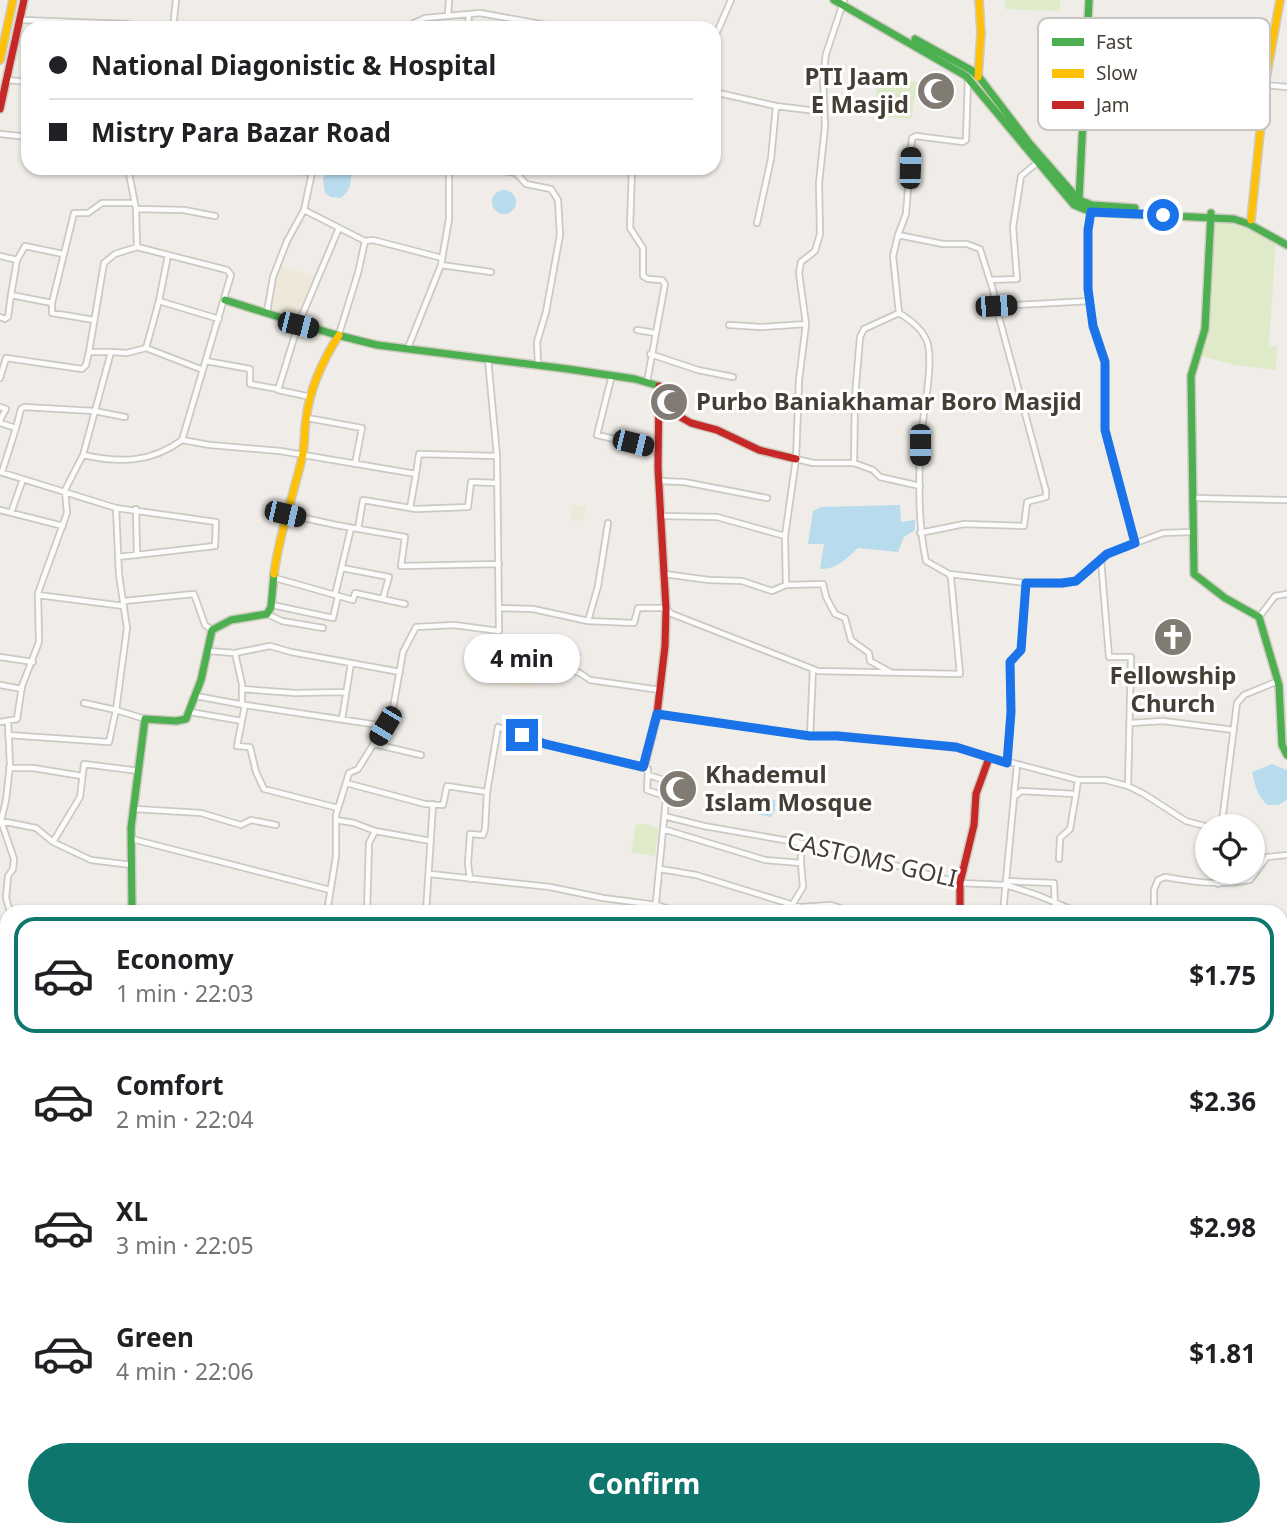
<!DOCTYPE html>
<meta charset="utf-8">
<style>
body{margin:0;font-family:"Noto Sans",sans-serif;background:#f6f6f6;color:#202124;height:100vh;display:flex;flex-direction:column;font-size:26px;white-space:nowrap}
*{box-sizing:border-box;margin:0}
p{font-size:23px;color:#757577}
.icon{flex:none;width:38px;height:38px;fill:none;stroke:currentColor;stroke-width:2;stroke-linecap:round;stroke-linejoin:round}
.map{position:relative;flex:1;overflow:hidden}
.sheet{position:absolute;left:0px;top:905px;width:1288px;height:632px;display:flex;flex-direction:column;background:#fff;border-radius:21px 21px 0 0;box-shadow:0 2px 5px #0004}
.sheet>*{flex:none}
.top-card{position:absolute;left:21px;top:21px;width:700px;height:154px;border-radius:21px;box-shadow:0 2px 5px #0004;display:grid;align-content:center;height:154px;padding:0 28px;background:#fff}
.buttons{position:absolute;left:1195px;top:814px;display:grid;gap:14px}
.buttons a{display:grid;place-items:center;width:70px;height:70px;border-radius:50%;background:#fff;box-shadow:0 2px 5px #0004;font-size:35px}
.end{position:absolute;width:32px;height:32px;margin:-16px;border:9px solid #1a73e8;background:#fff;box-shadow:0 0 0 4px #fff}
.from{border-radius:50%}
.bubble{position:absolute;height:49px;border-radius:24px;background:#fff;box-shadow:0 2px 5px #0004;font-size:23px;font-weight:700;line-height:49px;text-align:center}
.car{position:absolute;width:21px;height:42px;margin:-21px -10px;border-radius:9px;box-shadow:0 0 5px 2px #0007;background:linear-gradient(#222 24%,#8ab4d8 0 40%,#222 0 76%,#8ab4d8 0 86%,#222 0)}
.top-card b{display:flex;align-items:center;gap:24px;height:66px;font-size:26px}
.top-card b+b{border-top:2px solid #e0e0e0}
.top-card i{width:18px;height:18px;background:#202124}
ul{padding:12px 0 0;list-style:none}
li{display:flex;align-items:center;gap:21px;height:116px;margin:0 14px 10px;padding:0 14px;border:4px solid transparent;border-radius:21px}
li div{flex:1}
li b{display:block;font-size:26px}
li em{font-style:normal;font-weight:700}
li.active{border-color:#0f766e}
li>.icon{width:63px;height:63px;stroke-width:1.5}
.primary-button{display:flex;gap:14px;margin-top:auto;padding:14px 28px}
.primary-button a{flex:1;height:80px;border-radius:42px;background:#0f766e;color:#fff;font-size:28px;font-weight:700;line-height:80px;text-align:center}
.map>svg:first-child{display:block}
.commercial{fill:#f3e8db}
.education{fill:#eee8da}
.green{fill:#deeac8}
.water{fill:#b8dbee}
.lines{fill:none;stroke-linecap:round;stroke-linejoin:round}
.stream{stroke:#b8dbee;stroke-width:2}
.canal{stroke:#b8dbee;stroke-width:6}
.river{stroke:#b8dbee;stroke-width:10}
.street-casing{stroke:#ccc9c4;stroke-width:8}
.fast-casing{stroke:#cfcabf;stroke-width:10}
.slow-casing{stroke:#cfcabf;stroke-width:10}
.jam-casing{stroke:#cfcabf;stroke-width:10}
.street{stroke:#fdfcfc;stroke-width:4.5}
.fast{stroke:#4caf50;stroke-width:7}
.slow{stroke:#ffc107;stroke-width:7}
.jam{stroke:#c62828;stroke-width:7}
.route{stroke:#1a73e8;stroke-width:9}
.labels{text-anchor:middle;stroke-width:6;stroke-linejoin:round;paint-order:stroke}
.poi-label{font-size:24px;font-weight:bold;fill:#453e35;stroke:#fff;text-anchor:start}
.street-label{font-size:24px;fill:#453e35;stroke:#fff}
.key{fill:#fff;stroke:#c7c5c2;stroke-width:2}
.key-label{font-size:19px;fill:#453e35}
</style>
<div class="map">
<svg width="1287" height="1536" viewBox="0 0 1287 1536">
<rect width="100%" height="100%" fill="#f0ede8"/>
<path class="commercial" d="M493,632L543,639L535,689L485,682Z"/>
<path class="education" d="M280,265L315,277L298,322L269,310L274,281Z
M572,505L586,506L584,521L571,520Z"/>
<path class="green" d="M1005,0H1060V11L1005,9Z
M878,78L917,82L911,119L874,116Z
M1215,219L1276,238L1269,345L1277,347L1276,370L1236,365L1200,356L1208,340Z
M647,824L658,829L655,856L631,852L636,825Z"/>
<path class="water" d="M328,168H351C352,180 351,190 341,198L331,197L325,193L323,179Z
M492 202a12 12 0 1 1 24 0a12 12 0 1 1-24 0Z
M900,505L901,522L915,520V530L904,537L898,552L858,548C845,560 837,569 820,569L824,544H808L813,511L821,507Z
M553,643C564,643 576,643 581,655L577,662L569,664L546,659L545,651L548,644Z
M1272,764L1287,770V800L1278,805H1268C1256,795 1256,786 1252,772Z
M759,797L775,800V810L771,817L753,813L754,804Z"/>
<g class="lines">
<path class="stream" d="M944,1533L955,1536
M1089,1536L1103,1530"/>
<path class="canal" d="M0,1355L7,1351
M168,1536L176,1530"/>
<path class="river" d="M817,1530L821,1536"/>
<defs>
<path id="street" d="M448,16L449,0
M22,20L127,24L146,28
M173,28L176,0
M410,28L414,23L425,18L480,13L563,28
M468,28L469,14
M714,39L731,0
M1215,51L1217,80
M1189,78L1287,87
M7,80L28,82
M714,92L776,106L824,112
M0,134L28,137
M128,168L136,209L137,247L227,270L231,275L182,440
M270,168L311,172
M487,168L516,173L522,168
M632,168L630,228L643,248V276L648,279L662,280L665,284L647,382
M516,173L526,184L551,189L558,200L560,235L546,312L537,342L538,363
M136,209L184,210L215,216
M304,210L365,241
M1090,213L1088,230V289L1093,326L1105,362V430L1135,543
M757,223L771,159L776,106
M898,235L943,244H967L980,249L993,290L996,306L1046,491V497L1027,502L1024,526L964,524L920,533
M0,256L17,260L11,295
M17,260L25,246L63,254
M441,265L491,272
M990,280L1017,279L1013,227L1021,176L1037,163
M159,301L168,255
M52,303L74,213H88L102,203H135
M996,306L1090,301
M267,312L273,277L287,241L304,210L313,168
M0,317L5,319L8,317L11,295L52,303V313L94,320
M729,325L761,327L806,324
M637,330L655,333
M339,334L358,273L365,241L373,240L442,258
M146,348L159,301L219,319
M407,350L441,265L449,219V168
M111,352L127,353L146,348L203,370
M650,354L698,370L733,377
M206,361L250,369V384L278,389
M612,375L597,435L658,449
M0,378L6,358L82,369L86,365L89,352
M311,397L278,390L298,325L339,228
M0,407L6,409L0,420
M307,418L362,428L355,464
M0,423L16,428L2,472
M16,428L21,409L24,407L94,411L125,417
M83,455L111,352H89L104,263L115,254L137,247
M796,459L813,463H854L873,470L880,477L920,486
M854,463L855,397L860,337L864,329L899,313L893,256L898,235L906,214L912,138L916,136L963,142L966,140L968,79
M0,472L116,508L119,575L127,628L116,710L145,719
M659,481L684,482L767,498
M1194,498L1287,500
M116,508L216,522L215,546
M410,508L416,474
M136,509L137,555
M0,510L63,526
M11,513L23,479
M286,514L336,525L405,537L401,566L499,564
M661,516L717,517L785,536
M358,529L363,500L416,509L468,507L471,482L496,483
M118,557L215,546
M1101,560L1109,657H1131L1128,786
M342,568L389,577L383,598
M664,574L709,580L742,581L772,591L786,585L823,584L826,597L835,614L845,618L851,640L869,653L870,661L890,672
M949,574L1026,583L1062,584L1076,581L1106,554L1163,533L1193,532
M275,578L353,600L355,593L405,604
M786,585L785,536L796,459L799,380L806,324L799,273L801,262L815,251L820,234L819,183L825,127L823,77L826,54L844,0
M38,595L124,606
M335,595L351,528
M124,601L194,594L205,625L212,630
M272,605L333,618L338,596
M499,608L533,609L588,621L634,623L638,608H666
M666,609L672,614L818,671L960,674L951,578L949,574L926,561C918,524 919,485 920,447C921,422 936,359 926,339C920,327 910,320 899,313
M267,614L282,621L323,628
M1259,617L1275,596L1287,594
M588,621L598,586L608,523
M208,651L235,653L242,684V704
M235,653L270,646L291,652L400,672
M0,657L33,662
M534,666L564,668L580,673L590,680L660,690
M0,685L22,689
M242,689L295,693L346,692
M196,696L244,705
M190,712L242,721
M658,714L810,736L837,735L956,748L1078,780H1105L1128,786L1144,794L1186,821L1208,827
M342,719L351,663
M8,721L10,765L6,800L1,821L14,859L13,869L8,876L6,898L10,912
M0,722L17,719L22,686L39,642L38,593L67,513L65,490L83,455C120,463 151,463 182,440L210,445L280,451L416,474L419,454L497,456
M1130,723L1163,721L1234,730
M8,735L109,742L116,710L84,703
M810,736L813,669
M374,744L421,755
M1007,763L1011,712L1010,662L1021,650L1026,583
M9,768H33L82,776
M648,775L667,781
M346,783L425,804L443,805L447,786L487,792
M1014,796L1017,765
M338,808L264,789L256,772L250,747L237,746L245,705L385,726
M135,809L201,813L241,825L251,820L276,825
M664,816L704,826L835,849L960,883L1006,885L1037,895L1078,912
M336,820L354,823L375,831L431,841
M1,821L36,828L53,842L91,860L132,865
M1214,826L1221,824L1223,814L1237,703L1244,695L1278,681
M663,829L765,860L801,863V850L797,841
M132,839L330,890
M53,842L80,797L84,764L139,771
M1059,859L1060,838L1070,829L1076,794
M660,869L696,875L800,907L831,905L852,912
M1217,872L1218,884
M430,874L550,887L603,898L657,905L678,912
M470,879L468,864L470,834L483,835L485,829L487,792L498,727L545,744L648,769L647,790L665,796L666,799L655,912
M1007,881L1054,883L1055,912
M327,912L336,856V815L349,773L358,769L392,714L403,652L416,627L454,625L499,631L497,456L488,359
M367,912L369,843L375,831
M426,912L433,804
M788,912L803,887L801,863
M1003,912L1014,797L1021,791L1076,794L1078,780
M1154,912V890L1158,880L1165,877C1194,882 1220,886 1250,880L1267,857L1287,855
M1281,945L1287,948
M0,995L7,994
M0,1022L7,1021
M0,1045H7
M0,1091H7
M0,1179H7
M0,1230H7
M0,1261H7
M1281,1312L1287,1276
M0,1347L7,1341
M0,1413L7,1412
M1281,1415L1287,1420
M1281,1450L1287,1446
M261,1530L262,1536
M298,1530L307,1536
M808,1530L812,1536
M900,1530V1536
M953,1530L971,1536
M1131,1530V1536
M376,1536L379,1530
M1008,1536L1077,1535L1093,1530"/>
<path id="fast" d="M834,0L966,76L1074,205L1091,212L1234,219L1249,224L1287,245
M915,39L971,70L979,77L1030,144L1079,200L1092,205L1135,208
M1079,200L1089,0
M1211,213L1205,329L1191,376L1194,574L1225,598L1259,617L1279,685L1282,745L1287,755
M225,300L333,334L377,345L568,369L635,379L659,386
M132,912L131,828L145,719L176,721L186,719L201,680L212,630L231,620L267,614L271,607L274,574"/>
<path id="slow" d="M0,60L13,0
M978,77L981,33L979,0
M1251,220L1265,84L1280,0
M274,574C279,534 293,497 302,458C305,446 304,433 306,420C309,391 323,360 339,335
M1281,1462L1287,1459
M917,1530L931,1536
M1099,1536L1114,1530"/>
<path id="jam" d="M0,109L24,0
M660,410L677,415L691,423L717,430L759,450L796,459
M644,767L657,714L665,646L666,609L658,468L659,386
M960,912V883L974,825L976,794L989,758
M206,1536L210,1530"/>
</defs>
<use href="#street" class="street-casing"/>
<use href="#fast" class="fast-casing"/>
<use href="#slow" class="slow-casing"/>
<use href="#jam" class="jam-casing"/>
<use href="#street" class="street"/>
<use href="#fast" class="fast"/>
<use href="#slow" class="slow"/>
<use href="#jam" class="jam"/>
</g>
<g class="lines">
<path class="route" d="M522,735L545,744L643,767L657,714L810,736H837L956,747L1007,763L1011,712L1010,662L1021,650L1026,583H1062L1076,581L1107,554L1135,543L1105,430V362L1093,326L1088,289V230L1091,212L1163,215"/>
</g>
<defs>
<symbol id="mosque-disc" viewBox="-11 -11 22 22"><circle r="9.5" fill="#817b74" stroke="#fff"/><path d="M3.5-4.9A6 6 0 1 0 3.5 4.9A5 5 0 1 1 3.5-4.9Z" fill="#fff"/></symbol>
<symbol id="church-disc" viewBox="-11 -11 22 22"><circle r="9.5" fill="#817b74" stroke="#fff"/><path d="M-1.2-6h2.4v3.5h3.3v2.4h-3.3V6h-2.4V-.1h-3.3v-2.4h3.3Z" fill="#fff"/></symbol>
</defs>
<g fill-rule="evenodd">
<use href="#mosque-disc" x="914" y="69" width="44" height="44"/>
<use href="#mosque-disc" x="647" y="380" width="44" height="44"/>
<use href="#church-disc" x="1151" y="615" width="44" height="44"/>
<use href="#mosque-disc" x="656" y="767" width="44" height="44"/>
</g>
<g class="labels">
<g class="poi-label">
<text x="909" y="85" text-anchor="end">PTI Jaam<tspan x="909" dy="28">E Masjid</tspan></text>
<text x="696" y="410">Purbo Baniakhamar Boro Masjid</text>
<text x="1173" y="684" text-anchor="middle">Fellowship<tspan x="1173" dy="28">Church</tspan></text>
<text x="705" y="783">Khademul<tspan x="705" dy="28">Islam Mosque</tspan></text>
</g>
<g class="street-label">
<text transform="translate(872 860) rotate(13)" y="8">CASTOMS GOLI</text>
</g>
</g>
<rect x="1038" y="18" width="232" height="112" rx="10" class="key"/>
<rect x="1052" y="38" width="32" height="8" fill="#4caf50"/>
<rect x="1052" y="69" width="32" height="9" fill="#ffc107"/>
<rect x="1052" y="101" width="32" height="8" fill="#c62828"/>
<g class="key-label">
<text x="1096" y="49">Fast</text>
<text x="1096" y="80">Slow</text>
<text x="1096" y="112">Jam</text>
</g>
</svg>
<div class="buttons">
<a><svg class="icon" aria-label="locate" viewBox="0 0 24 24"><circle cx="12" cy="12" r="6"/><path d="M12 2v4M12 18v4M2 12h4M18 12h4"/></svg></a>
</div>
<i class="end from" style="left:1163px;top:215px"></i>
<i class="end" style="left:522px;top:735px"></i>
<div class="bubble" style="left:464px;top:634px;width:116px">4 min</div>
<i class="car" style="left:910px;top:168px;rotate:2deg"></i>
<i class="car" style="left:996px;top:306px;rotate:87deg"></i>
<i class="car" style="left:298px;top:325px;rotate:104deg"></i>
<i class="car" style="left:633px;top:443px;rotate:104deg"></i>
<i class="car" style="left:920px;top:445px;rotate:180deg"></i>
<i class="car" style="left:285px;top:514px;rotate:103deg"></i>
<i class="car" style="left:385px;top:726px;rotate:211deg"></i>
<div class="top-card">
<b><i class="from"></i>National Diagonistic &amp; Hospital</b>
<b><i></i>Mistry Para Bazar Road</b>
</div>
<section class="sheet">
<ul>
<li class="active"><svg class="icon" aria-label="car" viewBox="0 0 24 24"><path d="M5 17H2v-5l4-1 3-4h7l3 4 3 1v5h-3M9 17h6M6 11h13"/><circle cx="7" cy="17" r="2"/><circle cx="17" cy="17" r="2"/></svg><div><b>Economy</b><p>1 min · 22:03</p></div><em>$1.75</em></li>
<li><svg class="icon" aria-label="car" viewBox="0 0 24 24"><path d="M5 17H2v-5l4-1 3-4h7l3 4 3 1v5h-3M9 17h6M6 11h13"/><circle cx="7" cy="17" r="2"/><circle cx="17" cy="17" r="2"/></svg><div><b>Comfort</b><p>2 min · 22:04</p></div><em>$2.36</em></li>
<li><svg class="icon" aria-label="car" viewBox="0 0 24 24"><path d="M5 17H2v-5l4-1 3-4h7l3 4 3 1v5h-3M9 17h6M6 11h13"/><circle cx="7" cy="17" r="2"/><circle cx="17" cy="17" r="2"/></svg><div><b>XL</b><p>3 min · 22:05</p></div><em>$2.98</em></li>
<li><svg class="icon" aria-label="car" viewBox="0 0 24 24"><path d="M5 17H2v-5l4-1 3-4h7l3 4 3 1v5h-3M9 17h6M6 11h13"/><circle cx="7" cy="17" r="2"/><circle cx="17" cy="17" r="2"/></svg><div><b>Green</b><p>4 min · 22:06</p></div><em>$1.81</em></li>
</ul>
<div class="primary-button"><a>Confirm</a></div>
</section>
</div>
